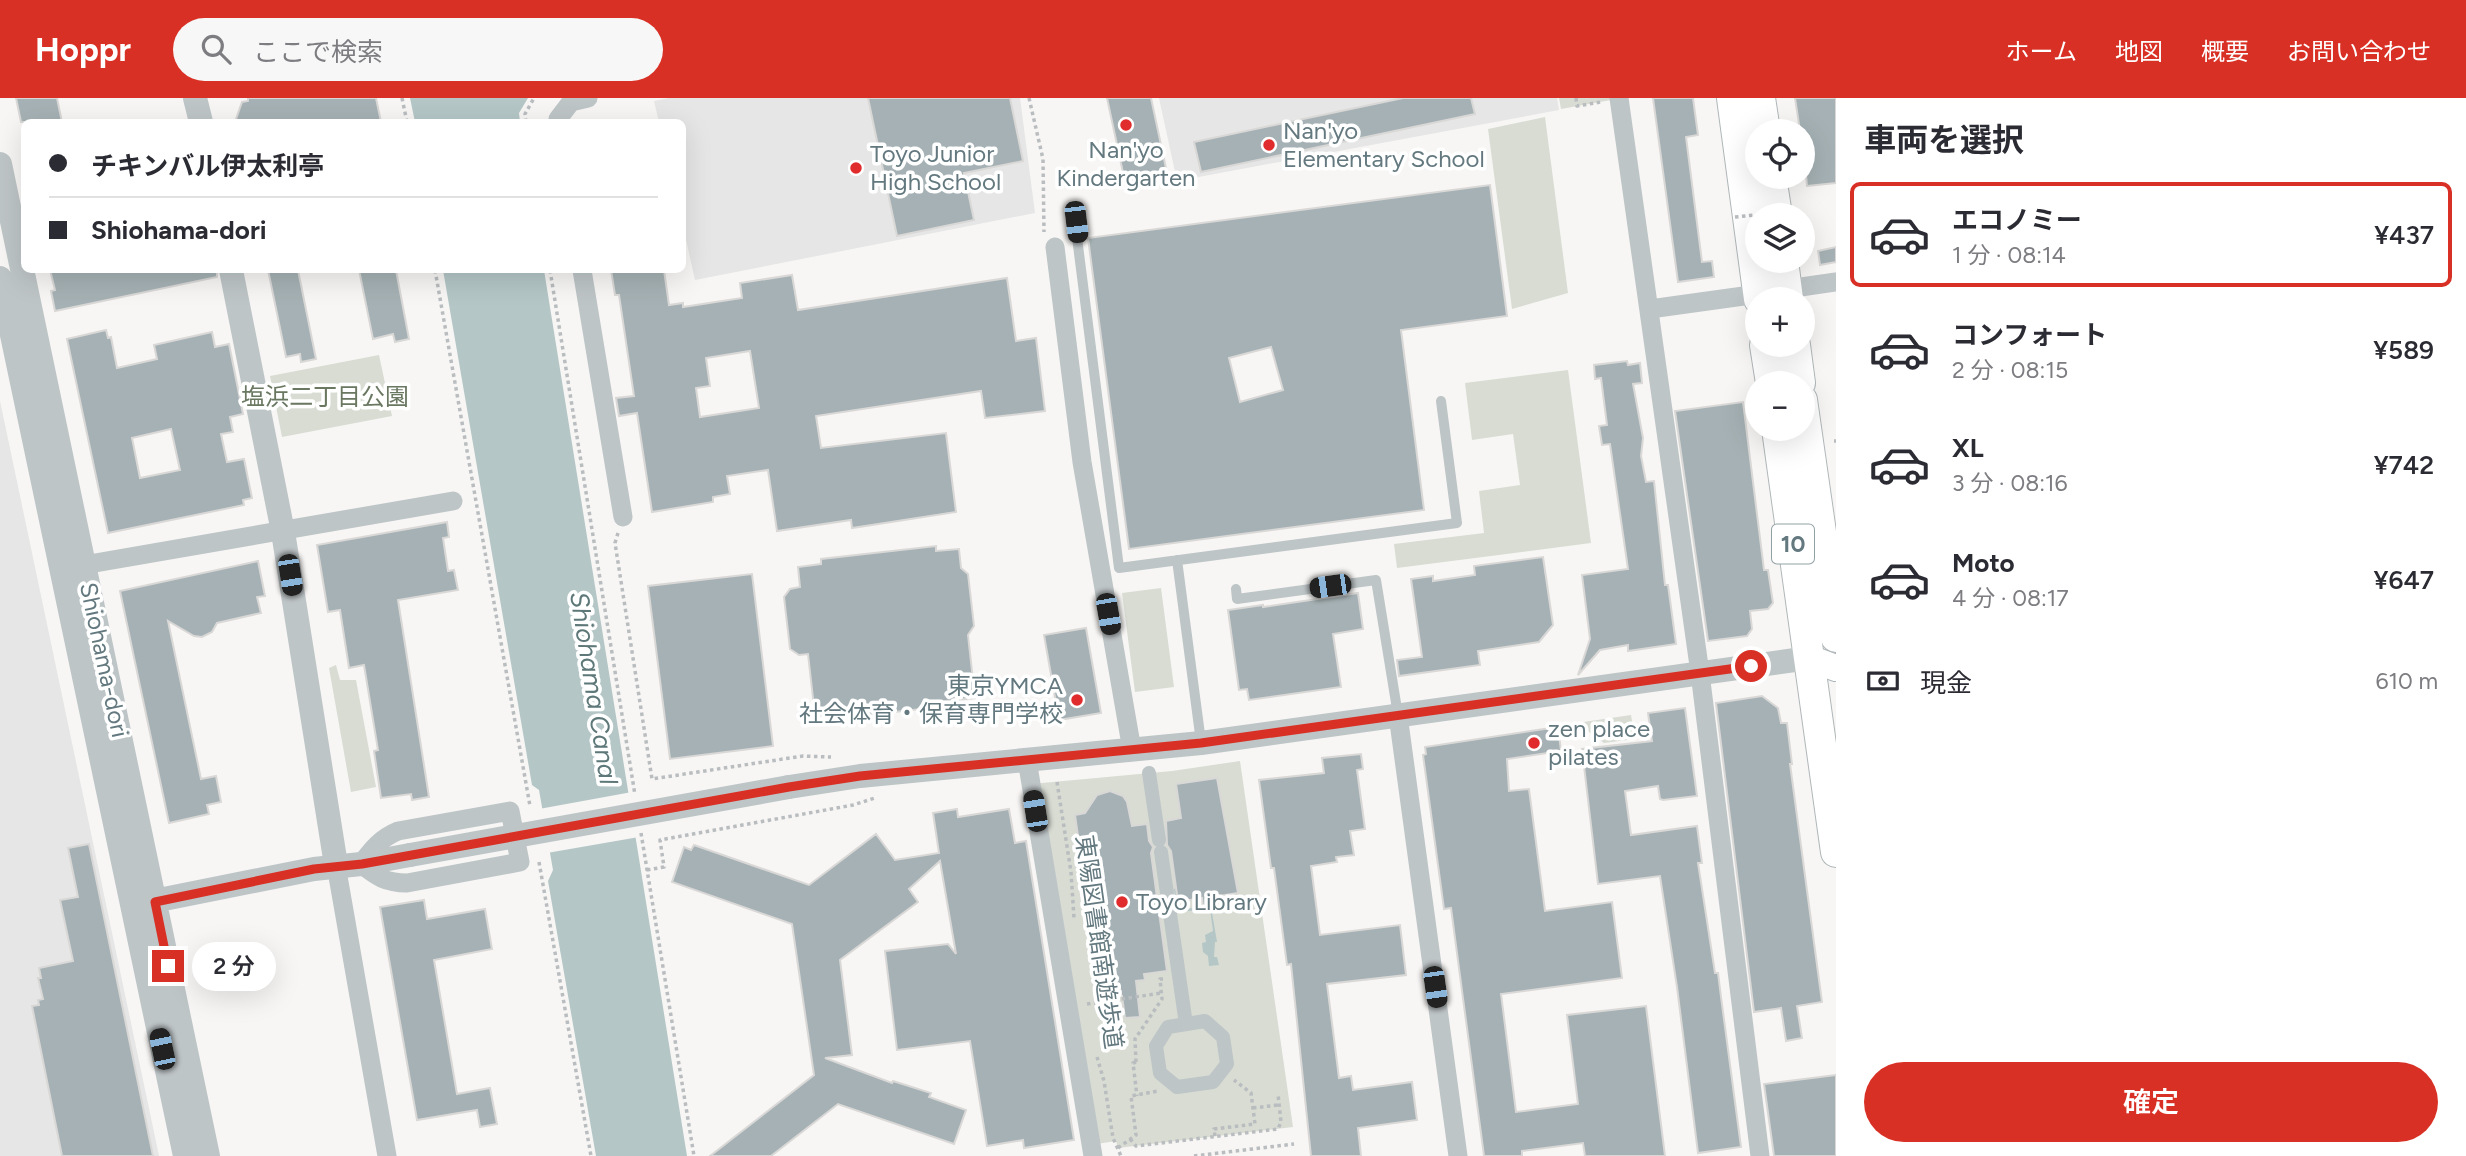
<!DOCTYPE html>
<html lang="ja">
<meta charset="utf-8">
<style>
body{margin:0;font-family:Figtree,"Noto Sans JP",sans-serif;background:#f7f7f7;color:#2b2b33;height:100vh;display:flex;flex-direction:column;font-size:26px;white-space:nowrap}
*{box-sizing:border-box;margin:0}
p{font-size:23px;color:#7c7c81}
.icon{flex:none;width:38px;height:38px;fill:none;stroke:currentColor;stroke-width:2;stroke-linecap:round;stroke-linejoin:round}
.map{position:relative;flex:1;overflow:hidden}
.drawer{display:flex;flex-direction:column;background:#fff;width:630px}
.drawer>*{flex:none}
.top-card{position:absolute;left:21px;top:21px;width:665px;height:154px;border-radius:10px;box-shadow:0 7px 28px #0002;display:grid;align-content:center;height:154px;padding:0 28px;background:#fff}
.tools{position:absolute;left:1745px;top:21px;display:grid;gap:14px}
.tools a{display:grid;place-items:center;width:70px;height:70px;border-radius:50%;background:#fff;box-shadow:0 7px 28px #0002;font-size:35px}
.end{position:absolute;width:32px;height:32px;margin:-16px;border:9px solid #d93025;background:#fff;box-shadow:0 0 0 4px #fff}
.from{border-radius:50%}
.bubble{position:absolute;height:49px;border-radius:24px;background:#fff;box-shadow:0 7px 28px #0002;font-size:23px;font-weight:600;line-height:49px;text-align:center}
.car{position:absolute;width:21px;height:42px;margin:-21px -10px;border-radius:9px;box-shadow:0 0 5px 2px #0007;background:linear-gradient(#222 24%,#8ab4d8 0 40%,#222 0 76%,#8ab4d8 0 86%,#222 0)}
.top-card b{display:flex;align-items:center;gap:24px;height:66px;font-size:26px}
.top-card b+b{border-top:2px solid #e1e1e2}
.top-card i{width:18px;height:18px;background:#2b2b33}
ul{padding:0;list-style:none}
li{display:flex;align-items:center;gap:21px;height:105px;margin:0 14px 10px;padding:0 14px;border:4px solid transparent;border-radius:10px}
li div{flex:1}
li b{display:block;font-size:26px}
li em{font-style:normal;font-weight:600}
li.on{border-color:#d93025}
li>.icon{width:63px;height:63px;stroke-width:1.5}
h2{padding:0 28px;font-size:32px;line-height:84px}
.pay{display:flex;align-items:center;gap:18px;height:77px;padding:0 28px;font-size:26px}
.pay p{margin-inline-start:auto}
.button{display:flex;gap:14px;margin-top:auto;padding:14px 28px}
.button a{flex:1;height:80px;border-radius:42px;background:#d93025;color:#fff;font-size:28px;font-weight:600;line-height:80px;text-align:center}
header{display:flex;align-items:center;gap:42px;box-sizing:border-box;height:98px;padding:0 35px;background:#d93025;color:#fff}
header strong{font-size:33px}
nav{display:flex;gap:38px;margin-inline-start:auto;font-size:24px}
.search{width:490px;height:63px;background:#f7f7f7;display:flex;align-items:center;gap:18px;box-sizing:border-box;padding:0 24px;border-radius:38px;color:#7c7c81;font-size:26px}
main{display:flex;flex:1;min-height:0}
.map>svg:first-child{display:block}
.built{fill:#e5e6e5}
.green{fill:#d8dcd3}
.water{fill:#b4c6c6}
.pier{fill:#f7f6f4}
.building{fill:#a5b1b4;stroke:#d9d8d7;stroke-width:2;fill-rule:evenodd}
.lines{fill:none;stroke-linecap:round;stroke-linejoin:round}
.secondary-casing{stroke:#aeb7ba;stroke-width:28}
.primary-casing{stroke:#b0b7b9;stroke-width:32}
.path{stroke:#b9bdbf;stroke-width:3.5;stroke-dasharray:3.5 3.5;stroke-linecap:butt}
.service{stroke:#bec5c7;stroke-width:10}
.pedestrian{stroke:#bec5c7;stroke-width:14}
.minor{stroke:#bec5c7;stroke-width:19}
.tertiary{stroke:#bec5c7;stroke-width:24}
.secondary{stroke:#fff;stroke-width:26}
.primary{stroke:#fff;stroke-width:30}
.path-bridge{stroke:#b9bdbf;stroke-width:3.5;stroke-dasharray:3.5 3.5;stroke-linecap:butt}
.tertiary-bridge{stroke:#bec5c7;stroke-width:24}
.route{stroke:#d93025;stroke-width:9}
.poi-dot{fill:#e02c2c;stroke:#fff;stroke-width:2.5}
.labels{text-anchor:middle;stroke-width:7;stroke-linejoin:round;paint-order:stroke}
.shield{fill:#fff;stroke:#92a1a5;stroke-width:2}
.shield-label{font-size:23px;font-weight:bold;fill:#63797f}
.poi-label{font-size:24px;fill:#63797f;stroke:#fff;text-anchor:start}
.park-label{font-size:24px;fill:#6a7761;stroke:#fff}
.street-label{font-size:24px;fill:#63797f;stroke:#fff}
.water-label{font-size:26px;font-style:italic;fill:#5e7879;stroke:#fff}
</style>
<header>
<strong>Hoppr</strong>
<div class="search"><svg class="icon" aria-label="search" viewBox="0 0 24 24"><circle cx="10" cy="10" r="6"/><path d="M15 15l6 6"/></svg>ここで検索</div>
<nav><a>ホーム</a><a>地図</a><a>概要</a><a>お問い合わせ</a></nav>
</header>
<main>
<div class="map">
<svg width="1836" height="1058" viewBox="0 0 1836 1058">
<rect width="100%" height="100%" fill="#f7f6f4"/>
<path class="built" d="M669,0H1020L1035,115L695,182L683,128L682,24H659L654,3Z
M1159,0H1557L1559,12L1177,83Z
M0,303L159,1058H0Z"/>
<path class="green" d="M1559,0H1611V2L1561,11Z
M1545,19L1568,195L1512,211L1488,31Z
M379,257L392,318L282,339L270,278Z
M1568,272L1591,445L1397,470L1394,446L1484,435L1479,393L1520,387L1513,336L1472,342L1465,285Z
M1161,490L1174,589L1135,594L1122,495Z
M336,567L340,582H356L376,689L351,694L329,570Z
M1631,617L1635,641L1604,645L1577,625Z
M1240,663L1293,1029L1118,1050L1116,1043L1090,1047L1031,686L1172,673Z"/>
<path class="water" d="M410,0H528L519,15L520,24H415Z
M443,172H544L687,1058H596L548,783L553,772L539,692L532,687Z
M1177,790L1180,811L1211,809L1217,844H1215L1214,859H1217L1219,867L1209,868L1208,858L1203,854L1202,845L1206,844L1205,837L1213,833L1210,811L1177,814L1174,791Z"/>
<path class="pier" d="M632,694L639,739L547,755L539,711Z"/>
<path class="building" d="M16,0H57L62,24H21Z
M248,0H376L381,24H235L242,4L248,3Z
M868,0H1010L1023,63L964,75L974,122L897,138Z
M1107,0H1151L1167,75L1125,84Z
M1403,0H1471L1475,16L1201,74L1194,44Z
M1653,0H1693L1698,37L1686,39L1702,164L1712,163L1714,179L1678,184Z
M1795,0H1836V85L1807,88L1802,33H1800Z
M1490,87L1507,218L1401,232L1424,412L1129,451L1088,140ZM1271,249L1283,292L1240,304L1229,260Z
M1836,149V164L1820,167L1818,153Z
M50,172H217V179L55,213L51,193L55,192Z
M268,172H298L316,261L301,264L300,256L286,259Z
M359,172H396L409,241L395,244L393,236L373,241Z
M611,172H664L669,207L683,205V209L742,200L740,185L792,177L798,212L1007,180L1016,243L1036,240L1045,313L985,320L981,293L816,318L821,350L946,335L956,414L852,430L851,422L777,433L768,372L727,378L730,396L713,399V404L652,414L637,315L619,318L616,300L634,298L619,197H615ZM750,253L759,310L700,319L696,290L710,288L706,260Z
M106,232L108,240L111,239L117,270L157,261L154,247L212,234L215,249L229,246L243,316L230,319L233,334L221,336L227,364L244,361L252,400L243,402L244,407L108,435L67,241ZM171,331L180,372L140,380L132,340Z
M1627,263L1628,267L1640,265L1642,285L1633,286L1643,340L1641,358L1646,384L1654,383L1665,487H1668L1676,546L1628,553V547L1600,552L1578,577L1590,541L1582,477L1628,471L1610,346L1602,347L1599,328L1607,327L1601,280L1595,281L1594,267Z
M1743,304L1764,472H1768L1773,505L1768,511L1750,513L1752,531L1747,538L1708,543L1675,313Z
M447,424L449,439L443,440L448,473L454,472L458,492L398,502L429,699L412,702L411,696L381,700L374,653L378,652L364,567L349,570L340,512L328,514L317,447Z
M936,448V453L959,451L961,470L968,476L974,528L968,537L975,600L929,605L930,610L860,618L859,613L815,618L808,556L799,557L790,551L784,499L790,491L800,489L798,469L821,466V461Z
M1543,459L1553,527L1539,544L1478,553L1480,567L1399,578L1397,562L1422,559L1411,481L1433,478V483L1475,477L1474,468Z
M258,463L265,498L257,499L261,515L217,525L212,534L202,539L194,538L168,523L201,681L216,678L221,704L207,707L209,716L169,725L120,493Z
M752,476L773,648L670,661L648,488Z
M1358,495L1363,531L1333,536L1341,589L1249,602L1247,591L1239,592L1228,512L1263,507V509Z
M1086,530L1101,615L1059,622L1044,537Z
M1762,598L1778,610L1781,625H1787L1792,666H1790L1822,904L1797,908L1802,940L1786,943L1781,910L1754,914L1716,605Z
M1685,610L1697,698L1663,702L1660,701L1658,688L1625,693L1631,737L1697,728L1702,765H1698L1715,875H1718L1721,899L1741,1049L1698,1055L1677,889L1660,778L1598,786L1582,651L1652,643L1648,615Z
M1558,629L1561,653L1507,661L1509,693L1529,691L1545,813L1612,804L1622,880L1501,896L1516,1014L1578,1006L1567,917L1646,908L1665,1058H1585L1583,1045L1522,1053V1058H1484L1451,810L1444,811L1423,657L1426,656L1425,649Z
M1361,656L1363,671L1357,672L1365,731L1350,733L1354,757L1336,759L1337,764L1311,768L1320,837L1400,827L1406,877L1327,886L1339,980L1351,978L1353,992L1412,984L1417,1022L1358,1030L1361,1058H1311L1291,866L1287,867L1274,770H1271L1259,682L1324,675L1322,660Z
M1217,680L1238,795L1218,798L1219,805L1203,808L1202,800L1178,804L1171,753L1167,747L1166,723L1181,720L1176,686Z
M1110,693L1123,698L1127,704L1132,728L1147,726L1149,743L1153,749L1151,755L1167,873L1144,876L1145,882L1136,883L1140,919L1125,920L1122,898L1103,901L1100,881L1098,882L1075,717L1085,715L1097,697Z
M957,711L958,719L1009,711L1015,745L1026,743L1074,1042L1024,1050L1023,1042L987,1048L970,943L897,952L885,853L948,846L956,856L940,763L909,791L918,804L840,862L852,957L825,960L892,985L893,983L931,995L929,999L966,1012L954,1046L838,1006L771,1058H710L814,977L792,826L672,784L684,749L691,752L694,747L809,787L876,736L895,762L939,755L933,715Z
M89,746L153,1058H62L32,908L39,907L38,902L43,901L38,880H41L39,870L73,863L60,802L78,799L68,750Z
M424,802L427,821L485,811L492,851L434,862L457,996L490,990L497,1026L480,1029L477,1012L417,1022L380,809Z
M1836,977V1058H1774L1764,986Z"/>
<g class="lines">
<defs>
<path id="secondary" d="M1809,560L1836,570"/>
<path id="primary" d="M1732,0L1759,201
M1760,0L1765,33
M1771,79L1777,117
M1783,163L1788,201
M1765,247L1771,285
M1795,247L1800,285
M1802,302L1836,539
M1777,331L1836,754"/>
</defs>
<use href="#secondary" class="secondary-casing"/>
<use href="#primary" class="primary-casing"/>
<path class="path" d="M402,0L407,24
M1029,0L1043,61L1044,134
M1576,0L1577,8L1601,4
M526,24L525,16L534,0
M435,172L530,708
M550,172L635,697
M1834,343H1836
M618,435L615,445L652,681L803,658L831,659
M1057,684L1071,774L1074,820
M641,735L694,1058
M539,764L591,1058
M647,772L664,769L660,742L853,707L875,700
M1087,906L1162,895
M1097,959L1104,983L1113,1040L1121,1058
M1136,964L1135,941L1162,901L1160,881H1163
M1136,964L1133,965L1137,998
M1253,1010L1278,1007
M1215,1038L1214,1031L1255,1026L1251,995L1234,982
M1130,1041L1136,1048L1278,1031L1281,1024L1278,996
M1118,1050L1136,1037L1131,998L1158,993
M1194,1058L1294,1046"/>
<path class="service" d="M1075,124L1119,470L1457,425L1441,303
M1177,462L1201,644
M1236,491L1237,501L1376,482L1398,617"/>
<path class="pedestrian" d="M1149,675L1159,742
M1161,754L1186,926
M1205,923L1223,939L1227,966L1213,984L1177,989L1160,975L1156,948L1168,929Z"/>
<path class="minor" d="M1619,0L1700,575L1760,1058
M558,24V21L571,4L588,0
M1055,149L1082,364L1132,652
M582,172L623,419
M1787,191L1836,184
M1650,211L1758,196
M72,469L453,403
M1398,617L1458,1058
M1027,662L1093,1058
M510,713L520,764L407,785C386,785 377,779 361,766C372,751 381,740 398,733Z
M336,767L387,1058"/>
<path class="tertiary" d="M195,0L201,24
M0,66L208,1058
M231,172L283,434L336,767
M0,180L185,1058
M789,689L860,678L1201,645L1809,560
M139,806L314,771L361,766L410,757"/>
<use href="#secondary" class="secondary"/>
<use href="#primary" class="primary"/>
<path class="path-bridge" d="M1735,119L1794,113"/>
<path class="tertiary-bridge" d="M410,757L789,689"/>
</g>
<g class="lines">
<path class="route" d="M168,868L155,804L314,771L362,766L789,689L860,678L1201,645L1751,568"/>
</g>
<g class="poi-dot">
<circle cx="1126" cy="27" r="7"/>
<circle cx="1269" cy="47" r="7"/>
<circle cx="856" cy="70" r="7"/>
<circle cx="1077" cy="602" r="7"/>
<circle cx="1534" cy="645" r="7"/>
<circle cx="1122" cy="804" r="7"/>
</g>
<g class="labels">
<rect class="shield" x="1772" y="426.5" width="42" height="39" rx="5"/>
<g class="shield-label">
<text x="1793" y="454">10</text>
</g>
<g class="poi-label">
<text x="1283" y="41">Nan'yo<tspan x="1283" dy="28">Elementary School</tspan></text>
<text x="1126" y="60" text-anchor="middle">Nan'yo<tspan x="1126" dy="28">Kindergarten</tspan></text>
<text x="870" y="64">Toyo Junior<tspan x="870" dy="28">High School</tspan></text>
<text x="1063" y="596" text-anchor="end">東京YMCA<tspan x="1063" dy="28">社会体育・保育専門学校</tspan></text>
<text x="1548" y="639">zen place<tspan x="1548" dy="28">pilates</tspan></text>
<text x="1136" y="812">Toyo Library</text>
</g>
<g class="park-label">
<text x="325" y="307">塩浜二丁目公園</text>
</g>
<g class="street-label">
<text transform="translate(104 562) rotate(78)" y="8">Shiohama-dori</text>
<text transform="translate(1099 844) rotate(82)" y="8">東陽図書館南遊歩道</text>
</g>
<g class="water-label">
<text transform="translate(594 590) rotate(81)" y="9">Shiohama Canal</text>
</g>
</g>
</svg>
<div class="tools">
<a><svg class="icon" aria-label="locate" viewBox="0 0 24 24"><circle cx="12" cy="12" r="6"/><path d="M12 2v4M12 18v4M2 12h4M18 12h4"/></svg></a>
<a><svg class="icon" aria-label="layers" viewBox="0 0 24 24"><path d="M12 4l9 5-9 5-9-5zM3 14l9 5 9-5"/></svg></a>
<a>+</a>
<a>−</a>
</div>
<i class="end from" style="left:1751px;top:568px"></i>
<i class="end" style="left:168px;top:868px"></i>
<div class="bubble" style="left:192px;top:844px;width:84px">2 分</div>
<i class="car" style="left:1076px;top:124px;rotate:173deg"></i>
<i class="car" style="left:290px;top:477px;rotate:171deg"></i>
<i class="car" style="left:1330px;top:488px;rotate:262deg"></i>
<i class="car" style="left:1108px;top:516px;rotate:170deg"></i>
<i class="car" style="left:1035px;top:713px;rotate:351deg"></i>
<i class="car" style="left:1435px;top:889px;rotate:172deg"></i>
<i class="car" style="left:162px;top:951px;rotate:348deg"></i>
<div class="top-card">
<b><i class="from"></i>チキンバル伊太利亭</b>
<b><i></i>Shiohama-dori</b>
</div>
</div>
<section class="drawer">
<h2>車両を選択</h2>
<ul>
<li class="on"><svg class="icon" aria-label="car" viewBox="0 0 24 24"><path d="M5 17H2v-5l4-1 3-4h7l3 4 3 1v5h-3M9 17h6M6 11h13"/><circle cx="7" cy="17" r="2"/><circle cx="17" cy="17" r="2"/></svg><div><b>エコノミー</b><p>1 分 · 08:14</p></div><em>¥437</em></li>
<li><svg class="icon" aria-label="car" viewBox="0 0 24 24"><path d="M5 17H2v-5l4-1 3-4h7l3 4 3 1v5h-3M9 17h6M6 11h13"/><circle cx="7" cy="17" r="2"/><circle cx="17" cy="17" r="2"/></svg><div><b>コンフォート</b><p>2 分 · 08:15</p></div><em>¥589</em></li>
<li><svg class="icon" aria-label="car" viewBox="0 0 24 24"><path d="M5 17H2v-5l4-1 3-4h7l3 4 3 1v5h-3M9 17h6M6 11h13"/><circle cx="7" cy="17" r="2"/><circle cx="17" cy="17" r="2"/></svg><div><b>XL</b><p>3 分 · 08:16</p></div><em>¥742</em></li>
<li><svg class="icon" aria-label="car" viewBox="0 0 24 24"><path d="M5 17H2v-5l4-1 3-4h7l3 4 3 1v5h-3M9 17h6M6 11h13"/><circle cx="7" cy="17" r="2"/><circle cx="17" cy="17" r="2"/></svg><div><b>Moto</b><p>4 分 · 08:17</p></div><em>¥647</em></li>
</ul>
<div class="pay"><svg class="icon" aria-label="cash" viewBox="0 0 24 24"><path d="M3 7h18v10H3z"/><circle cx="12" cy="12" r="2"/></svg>現金<p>610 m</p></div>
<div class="button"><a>確定</a></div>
</section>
</main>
